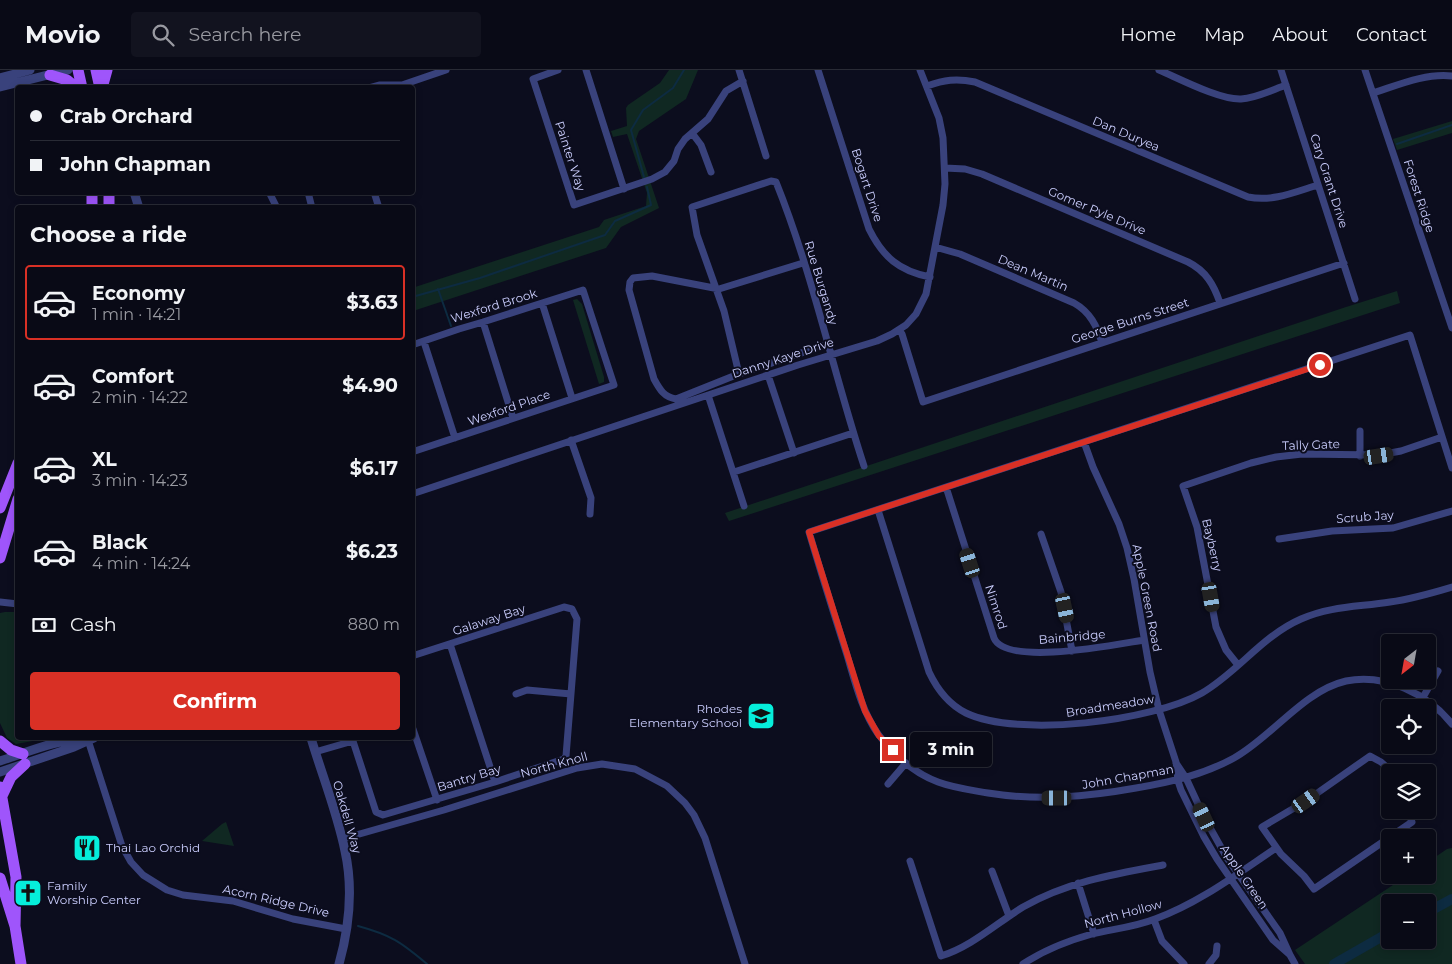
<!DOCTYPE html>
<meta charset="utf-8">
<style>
body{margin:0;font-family:Montserrat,sans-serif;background:#12131f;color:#f1f3f6;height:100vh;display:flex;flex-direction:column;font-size:19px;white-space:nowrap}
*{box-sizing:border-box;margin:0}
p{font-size:16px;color:#999aa1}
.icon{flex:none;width:28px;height:28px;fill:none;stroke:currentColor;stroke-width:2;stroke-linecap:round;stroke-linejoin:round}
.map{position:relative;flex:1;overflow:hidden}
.details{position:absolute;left:15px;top:135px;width:400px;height:535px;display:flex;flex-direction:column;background:#090a16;border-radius:5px;box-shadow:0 2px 8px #0003,0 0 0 1px #292b35}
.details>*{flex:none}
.guide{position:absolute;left:15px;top:15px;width:400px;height:110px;border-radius:5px;box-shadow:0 2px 8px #0003,0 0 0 1px #292b35;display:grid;align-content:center;height:110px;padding:0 15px;background:#090a16}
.needle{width:32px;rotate:211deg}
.controls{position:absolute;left:1381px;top:564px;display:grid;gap:10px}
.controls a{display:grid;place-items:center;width:55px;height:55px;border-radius:5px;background:#090a16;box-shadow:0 2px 8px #0003,0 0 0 1px #292b35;font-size:25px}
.end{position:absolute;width:22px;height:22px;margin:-11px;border:6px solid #d93025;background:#fff;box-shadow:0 0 0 2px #fff}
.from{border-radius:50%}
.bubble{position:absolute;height:35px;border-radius:5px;background:#090a16;box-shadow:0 2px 8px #0003,0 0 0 1px #292b35;font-size:16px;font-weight:700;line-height:35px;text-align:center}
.car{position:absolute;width:15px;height:30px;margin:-15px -8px;border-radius:6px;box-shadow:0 0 4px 1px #0007;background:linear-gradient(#222 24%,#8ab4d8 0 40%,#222 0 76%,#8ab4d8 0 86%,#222 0)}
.guide b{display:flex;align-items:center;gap:18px;height:48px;font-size:19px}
.guide b+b{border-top:1px solid #292b35}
.guide i{width:12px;height:12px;background:#f1f3f6}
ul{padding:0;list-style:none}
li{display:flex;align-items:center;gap:15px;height:75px;margin:0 10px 8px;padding:0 5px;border:2px solid transparent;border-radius:5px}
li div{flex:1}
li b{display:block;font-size:19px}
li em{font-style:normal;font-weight:700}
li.on{border-color:#d93025}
li>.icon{width:45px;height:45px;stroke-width:1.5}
h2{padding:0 15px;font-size:22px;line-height:60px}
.pay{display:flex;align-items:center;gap:12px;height:55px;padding:0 15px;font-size:19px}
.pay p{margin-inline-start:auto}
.primary-button{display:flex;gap:10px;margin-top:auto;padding:10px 15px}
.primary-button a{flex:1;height:58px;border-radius:5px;background:#d93025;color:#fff;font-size:20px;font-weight:700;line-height:58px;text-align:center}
header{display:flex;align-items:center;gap:30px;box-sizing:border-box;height:70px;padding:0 25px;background:#090a16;border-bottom:1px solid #292b35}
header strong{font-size:24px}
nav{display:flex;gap:28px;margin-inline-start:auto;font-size:18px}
.search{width:350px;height:45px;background:#12131f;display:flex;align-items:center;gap:12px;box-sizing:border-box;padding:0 18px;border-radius:5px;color:#999aa1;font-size:19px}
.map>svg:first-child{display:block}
.green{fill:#102822;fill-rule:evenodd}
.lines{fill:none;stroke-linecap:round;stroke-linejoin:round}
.stream{stroke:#0d2b41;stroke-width:2}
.river{stroke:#0d2b41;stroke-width:10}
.minor{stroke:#39427c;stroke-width:7}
.tertiary{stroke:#39427c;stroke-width:9}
.primary{stroke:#9f55fb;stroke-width:11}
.route{stroke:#d93025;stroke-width:6}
.labels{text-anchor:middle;stroke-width:4;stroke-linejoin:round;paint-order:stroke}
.street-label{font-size:12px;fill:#cbcefe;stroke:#0c0d1e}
.poi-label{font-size:12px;fill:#cbcefe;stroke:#0c0d1e;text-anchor:start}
</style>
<header>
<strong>Movio</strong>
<div class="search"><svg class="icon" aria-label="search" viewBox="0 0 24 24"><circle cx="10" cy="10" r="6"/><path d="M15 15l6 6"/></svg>Search here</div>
<nav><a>Home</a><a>Map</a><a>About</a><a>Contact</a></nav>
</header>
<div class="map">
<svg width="1452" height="894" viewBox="0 0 1452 894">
<rect width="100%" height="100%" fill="#0c0d1e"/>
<path class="green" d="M669,0H698L686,29L639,61L636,69L659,138L621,157L606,178L413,241L412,218L599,157L604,150L646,136L647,123L627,64L613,67L611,61L627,56L626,38L628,35L660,13Z
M1452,51V63L1397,80L1393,69Z
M1397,221L1400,233L729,451L725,443L1346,237Z
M577,229L582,234L604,307V312L599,314L573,230Z
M5,542H17L18,668H50L16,674L7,668L0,653V543Z
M226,752L234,776L202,771L222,754Z
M1452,778V894H1305L1295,880L1408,805H1428V792L1447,779ZM1390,832H1428V870H1390Z"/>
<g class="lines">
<path class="stream" d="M1397,74L1452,55
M644,107L631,60L643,40L673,18L684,0
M438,219L451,256
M412,227L480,208L605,165L615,151L651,135L647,117
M358,856C391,865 401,872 427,894"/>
<path class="river" d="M1428,842L1452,829
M1334,894L1390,862"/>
<path class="minor" d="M558,0L533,9L574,135L652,109L665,102L674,91L678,79L685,69L708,49L726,21L743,11
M586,0L624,119
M739,0L766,86
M818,0L869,159C883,187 899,201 930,207
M1159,0C1180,9 1220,30 1241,29C1256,28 1272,20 1286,15
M1281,0L1355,229
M1365,0L1452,258
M927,16C944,10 956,8 975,12L1248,127C1273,132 1295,122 1318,115
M369,18L380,15H402L446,0
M1373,23C1398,15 1425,3 1452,6
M692,63L701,75L711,102
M945,98L965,99L982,104L1188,192C1206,201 1214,215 1220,233
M269,122L277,138
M308,122L312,138
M374,122L379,138
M935,177L960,184L1074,233C1090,242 1097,256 1102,273
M803,193L719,219L652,206L633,208L630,212L629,220L654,309C660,320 664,327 676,329L736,305L828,274
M542,233L572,328
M483,252L513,348
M899,260L902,264L923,332L1344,193
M424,272L455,368
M412,275L459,259L483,252L583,220L614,315L412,382
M739,304L724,241L697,165L692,137L771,111L776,112C813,204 833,302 864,396
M768,305L794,383
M708,325L744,436
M571,370L591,428L590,444
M1084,372L1093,397L1119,454L1127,478L1134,509L1150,602L1159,640L1176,692L1178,711L1181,720L1204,767L1217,789L1273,870L1290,885
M1360,386V361
M1452,398L1410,265L809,462C821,503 834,544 847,585C855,612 862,641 878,664C893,684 914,703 938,712C954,718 971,720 988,723C1038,731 1086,727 1136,718C1171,712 1203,705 1234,688C1272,667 1303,621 1346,611C1385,603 1428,624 1452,654
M734,402L853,363
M946,417L994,568C1006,597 1118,574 1144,570
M412,424L798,295L877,271L892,264L906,255L916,244L926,224L943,135L945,114L943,68L939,48L920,0
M878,440L929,602C937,619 948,634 966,643C1018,668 1153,651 1202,623C1238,602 1262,566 1301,549C1330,536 1359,537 1390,532C1411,529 1432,523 1452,517
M1041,464L1061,522L1072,581
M1279,469L1332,461L1393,458L1452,441
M0,532L18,534
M450,574L495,712
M1238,595L1226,580L1216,557L1197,457L1183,416L1251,393L1276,387L1302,384L1379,385L1401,381L1442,367
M516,624L527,620L571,624
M1422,629L1438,601
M412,656L437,730
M352,668L376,742L383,745L495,712L564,689L566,686L577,549L572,539L564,537L412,586
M88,670L122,776L131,792L143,805L167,820L183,825L233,831L293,849L346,859
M315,682L353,671
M1176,693L1186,708L1204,747L1227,788L1280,863L1290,885L1295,894
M1392,702L1381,692L1370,686L1306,731L1262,757L1281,784L1304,806L1314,819L1412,752L1407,740
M888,714L906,693
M342,769L444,740L577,698L602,694L635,699L667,716L685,733L694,745L705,768L745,894
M910,791L941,886C971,877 997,853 1023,837C1067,812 1114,804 1163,795
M992,801L1009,846
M1078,813L1094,864
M1154,850L1162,871L1184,894
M1023,894C1044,880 1067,871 1092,864C1113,859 1135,857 1155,849C1199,833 1237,804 1276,778
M1209,894L1216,885L1217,876"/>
<path class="tertiary" d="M0,8L30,0
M0,17L68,0
M134,122L139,138
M311,668C322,705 337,742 345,781C353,817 349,858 339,894
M0,691C28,682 58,668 87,670
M0,702L74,677L94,668"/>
<path class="primary" d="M78,0L82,18
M96,0L100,18
M50,5L67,10L77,18
M102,18L107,0
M92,122V138
M109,138V122
M0,438L18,393
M0,488L18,429
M0,671L11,680L23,684
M0,717L16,807L15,856
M2,726L11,707L25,694
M0,808L15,856L21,894"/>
</g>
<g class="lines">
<path class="route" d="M893,680L879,666L865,641L809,462L1320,295"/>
</g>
<defs>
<symbol id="school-square" viewBox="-11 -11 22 22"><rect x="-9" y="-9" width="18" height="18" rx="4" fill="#06eedb" stroke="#0c0d1e"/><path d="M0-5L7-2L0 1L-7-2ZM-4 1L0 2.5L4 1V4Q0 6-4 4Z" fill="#111"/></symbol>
<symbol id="restaurant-square" viewBox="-11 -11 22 22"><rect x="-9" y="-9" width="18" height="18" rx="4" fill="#06eedb" stroke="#0c0d1e"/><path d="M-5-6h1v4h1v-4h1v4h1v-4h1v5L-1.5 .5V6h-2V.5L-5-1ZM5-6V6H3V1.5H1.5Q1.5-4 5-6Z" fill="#111"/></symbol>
<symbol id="church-square" viewBox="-11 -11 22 22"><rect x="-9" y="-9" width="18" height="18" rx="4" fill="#06eedb" stroke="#0c0d1e"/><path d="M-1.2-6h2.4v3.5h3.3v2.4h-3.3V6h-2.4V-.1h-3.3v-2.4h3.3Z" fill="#111"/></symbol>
</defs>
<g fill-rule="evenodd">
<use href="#school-square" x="745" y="630" width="32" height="32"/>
<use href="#restaurant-square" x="71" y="762" width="32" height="32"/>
<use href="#church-square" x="12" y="807" width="32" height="32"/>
</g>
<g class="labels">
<g class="street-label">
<text transform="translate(1126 64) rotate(23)" y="4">Dan Duryea</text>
<text transform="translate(570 86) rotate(72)" y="4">Painter Way</text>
<text transform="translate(1329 111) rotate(72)" y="4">Cary Grant Drive</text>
<text transform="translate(867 115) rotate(72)" y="4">Bogart Drive</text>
<text transform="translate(1419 126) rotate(72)" y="4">Forest Ridge</text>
<text transform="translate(1097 141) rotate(23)" y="4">Gomer Pyle Drive</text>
<text transform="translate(1033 203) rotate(23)" y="4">Dean Martin</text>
<text transform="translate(821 213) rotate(73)" y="4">Rue Burgandy</text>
<text transform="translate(494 236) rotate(-17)" y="4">Wexford Brook</text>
<text transform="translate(1130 251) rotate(-18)" y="4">George Burns Street</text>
<text transform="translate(783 288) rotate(-18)" y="4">Danny Kaye Drive</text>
<text transform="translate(509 338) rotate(-19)" y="4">Wexford Place</text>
<text transform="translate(1311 375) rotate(-2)" y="4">Tally Gate</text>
<text transform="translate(1365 447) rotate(-4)" y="4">Scrub Jay</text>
<text transform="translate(1212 475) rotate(77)" y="4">Bayberry</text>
<text transform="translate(1147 528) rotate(79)" y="4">Apple Green Road</text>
<text transform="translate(996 537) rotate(72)" y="4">Nimrod</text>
<text transform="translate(489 550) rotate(-18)" y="4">Galaway Bay</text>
<text transform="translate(1072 567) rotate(-5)" y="4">Bainbridge</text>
<text transform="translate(1110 636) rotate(-9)" y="4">Broadmeadow</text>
<text transform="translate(554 695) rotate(-15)" y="4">North Knoll</text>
<text transform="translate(1128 707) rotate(-10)" y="4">John Chapman</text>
<text transform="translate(469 708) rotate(-17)" y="4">Bantry Bay</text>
<text transform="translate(347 747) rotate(74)" y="4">Oakdell Way</text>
<text transform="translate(1244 807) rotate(56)" y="4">Apple Green</text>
<text transform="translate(276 831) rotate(13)" y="4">Acorn Ridge Drive</text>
<text transform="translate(1123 844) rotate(-15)" y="4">North Hollow</text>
</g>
<g class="poi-label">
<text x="742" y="643" text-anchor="end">Rhodes<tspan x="742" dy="14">Elementary School</tspan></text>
<text x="106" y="782">Thai Lao Orchid</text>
<text x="47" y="820">Family<tspan x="47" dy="14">Worship Center</tspan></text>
</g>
</g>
</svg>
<div class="controls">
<a><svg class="needle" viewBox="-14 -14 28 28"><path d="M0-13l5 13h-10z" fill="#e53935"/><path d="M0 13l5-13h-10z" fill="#999aa1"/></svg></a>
<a><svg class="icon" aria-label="locate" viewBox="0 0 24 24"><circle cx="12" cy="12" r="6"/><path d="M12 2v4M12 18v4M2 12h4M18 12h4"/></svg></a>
<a><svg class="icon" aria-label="layers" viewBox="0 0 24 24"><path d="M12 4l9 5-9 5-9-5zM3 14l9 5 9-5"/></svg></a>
<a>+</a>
<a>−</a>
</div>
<i class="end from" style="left:1320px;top:295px"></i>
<i class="end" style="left:893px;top:680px"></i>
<div class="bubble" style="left:910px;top:662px;width:82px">3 min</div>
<i class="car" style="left:1379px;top:386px;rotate:81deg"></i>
<i class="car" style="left:970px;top:493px;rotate:342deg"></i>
<i class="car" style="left:1211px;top:527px;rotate:170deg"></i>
<i class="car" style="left:1065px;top:538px;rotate:168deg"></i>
<i class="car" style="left:1057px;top:728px;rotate:270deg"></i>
<i class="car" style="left:1306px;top:731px;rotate:55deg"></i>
<i class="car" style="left:1204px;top:747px;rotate:335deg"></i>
<div class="guide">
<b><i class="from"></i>Crab Orchard</b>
<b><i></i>John Chapman</b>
</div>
<section class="details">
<h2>Choose a ride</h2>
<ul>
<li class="on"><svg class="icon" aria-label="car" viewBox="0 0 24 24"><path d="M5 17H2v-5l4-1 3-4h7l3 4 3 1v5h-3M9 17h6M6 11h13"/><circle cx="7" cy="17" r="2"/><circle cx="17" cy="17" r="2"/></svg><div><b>Economy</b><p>1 min · 14:21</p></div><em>$3.63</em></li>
<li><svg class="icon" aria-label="car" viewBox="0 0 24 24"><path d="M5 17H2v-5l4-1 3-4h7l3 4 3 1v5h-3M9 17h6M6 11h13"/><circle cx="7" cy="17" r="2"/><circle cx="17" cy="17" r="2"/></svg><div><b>Comfort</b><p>2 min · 14:22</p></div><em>$4.90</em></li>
<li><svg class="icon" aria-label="car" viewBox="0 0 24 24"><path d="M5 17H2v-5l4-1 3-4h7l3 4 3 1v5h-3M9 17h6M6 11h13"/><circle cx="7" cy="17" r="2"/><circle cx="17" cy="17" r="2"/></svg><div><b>XL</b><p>3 min · 14:23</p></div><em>$6.17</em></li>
<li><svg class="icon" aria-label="car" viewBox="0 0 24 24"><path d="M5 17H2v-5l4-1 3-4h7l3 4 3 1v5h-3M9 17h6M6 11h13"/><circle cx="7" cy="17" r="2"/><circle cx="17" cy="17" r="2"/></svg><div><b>Black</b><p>4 min · 14:24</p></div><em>$6.23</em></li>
</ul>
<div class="pay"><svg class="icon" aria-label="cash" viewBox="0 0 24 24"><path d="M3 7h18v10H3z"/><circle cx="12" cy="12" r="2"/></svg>Cash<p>880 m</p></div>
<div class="primary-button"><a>Confirm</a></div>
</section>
</div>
